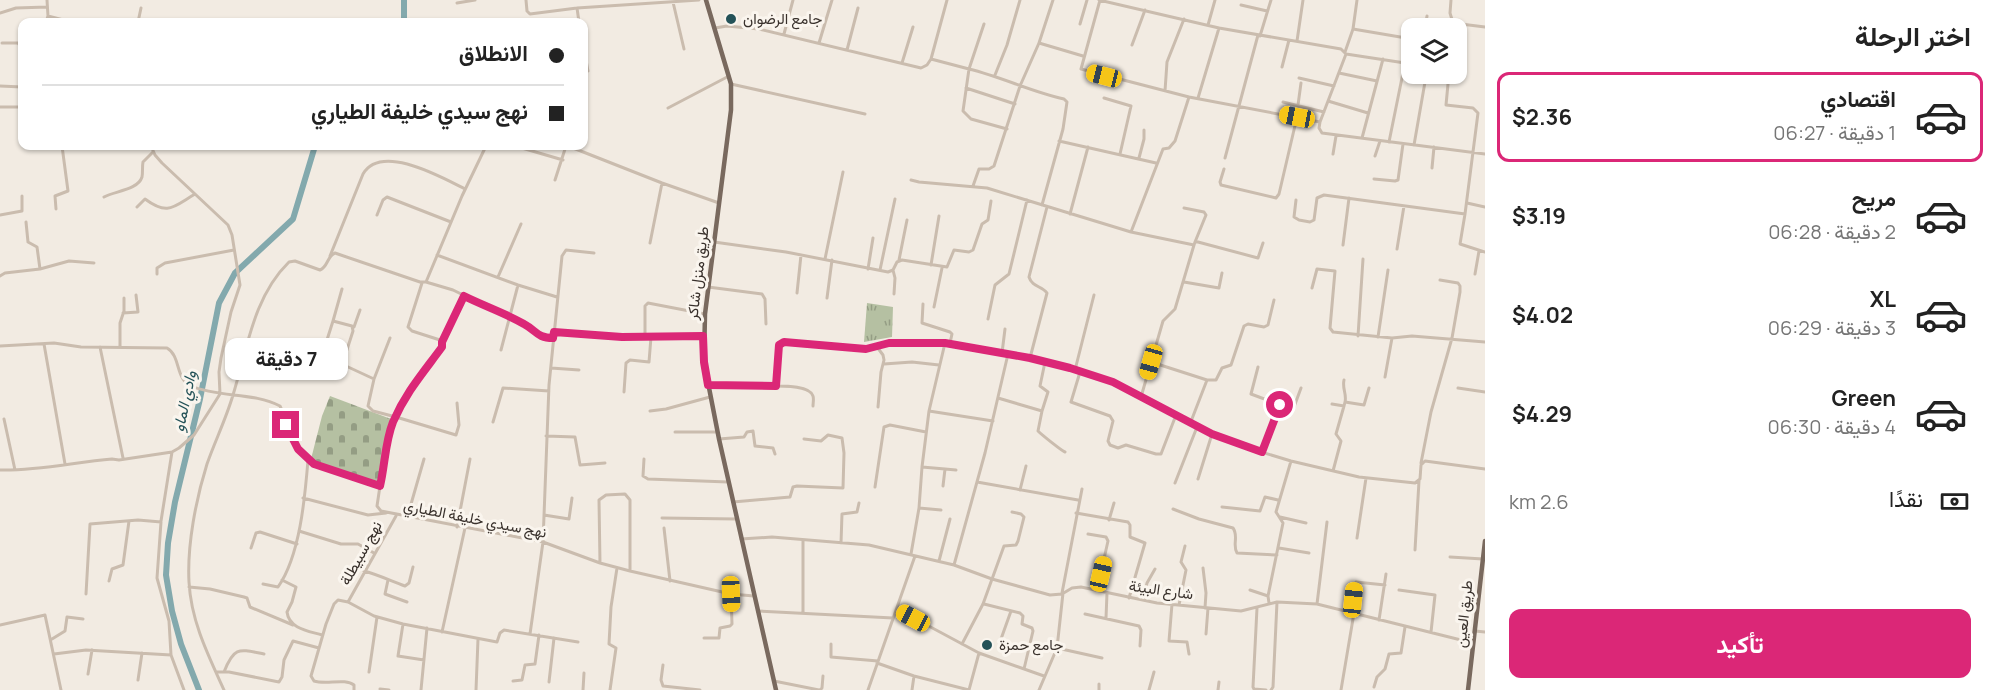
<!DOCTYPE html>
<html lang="ar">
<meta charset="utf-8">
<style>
body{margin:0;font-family:Manrope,Vazirmatn,sans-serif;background:#f6f6f6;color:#222;direction:rtl;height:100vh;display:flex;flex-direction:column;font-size:22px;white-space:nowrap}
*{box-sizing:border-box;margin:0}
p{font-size:20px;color:#767676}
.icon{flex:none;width:33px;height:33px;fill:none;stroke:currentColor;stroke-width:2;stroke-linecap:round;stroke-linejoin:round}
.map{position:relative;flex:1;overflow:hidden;direction:ltr}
.drawer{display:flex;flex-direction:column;background:#fff;width:510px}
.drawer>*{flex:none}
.banner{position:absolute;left:18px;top:18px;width:570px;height:132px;border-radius:12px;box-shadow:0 2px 4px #0004;direction:rtl;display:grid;align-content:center;height:132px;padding:0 24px;background:#fff}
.fabs{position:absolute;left:1401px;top:18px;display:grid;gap:12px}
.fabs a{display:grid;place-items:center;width:66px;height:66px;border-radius:12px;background:#fff;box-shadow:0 2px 4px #0004;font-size:30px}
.end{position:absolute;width:27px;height:27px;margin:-14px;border:8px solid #db2777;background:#fff;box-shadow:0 0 0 3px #fff}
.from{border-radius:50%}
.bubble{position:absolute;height:42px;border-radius:12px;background:#fff;box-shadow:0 2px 4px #0004;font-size:20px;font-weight:700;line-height:42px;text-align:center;direction:rtl}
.car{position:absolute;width:18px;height:36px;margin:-18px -9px;border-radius:8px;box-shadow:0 0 4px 2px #0007;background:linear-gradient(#f5c518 24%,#345 0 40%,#f5c518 0 76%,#345 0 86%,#f5c518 0)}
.banner b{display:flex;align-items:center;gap:21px;height:57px;font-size:22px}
.banner b+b{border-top:2px solid #e0e0e0}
.banner i{width:15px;height:15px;background:#222}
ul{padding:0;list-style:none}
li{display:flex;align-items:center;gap:18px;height:90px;margin:0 12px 9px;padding:0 12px;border:3px solid transparent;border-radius:12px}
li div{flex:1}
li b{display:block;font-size:22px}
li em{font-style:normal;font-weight:700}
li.active{border-color:#db2777}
li>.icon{width:54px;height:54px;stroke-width:1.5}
h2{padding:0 24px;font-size:27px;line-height:72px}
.pay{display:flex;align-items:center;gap:15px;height:66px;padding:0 24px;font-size:22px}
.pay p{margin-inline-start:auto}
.action{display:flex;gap:12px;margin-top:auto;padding:12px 24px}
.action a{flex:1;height:69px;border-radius:12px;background:#db2777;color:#fff;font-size:24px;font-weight:700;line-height:69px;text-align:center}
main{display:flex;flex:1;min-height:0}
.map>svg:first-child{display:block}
.grass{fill:url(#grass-tufts)}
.cemetery{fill:url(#cemetery-stones)}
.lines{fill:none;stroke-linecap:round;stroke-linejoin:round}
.river{stroke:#83a9ad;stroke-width:6}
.minor{stroke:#cabcae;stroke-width:3}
.major{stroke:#79695e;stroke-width:4.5}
.route{stroke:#db2777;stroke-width:8}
.poi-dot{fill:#245258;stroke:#faf5ee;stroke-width:2}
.labels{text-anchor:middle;stroke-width:6;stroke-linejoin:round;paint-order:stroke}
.poi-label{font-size:15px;fill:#39312c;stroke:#faf5ee;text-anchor:start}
.street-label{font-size:15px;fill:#39312c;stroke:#faf5ee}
.water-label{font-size:16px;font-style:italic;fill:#245258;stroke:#faf5ee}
</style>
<main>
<section class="drawer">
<h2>اختر الرحلة</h2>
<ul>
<li class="active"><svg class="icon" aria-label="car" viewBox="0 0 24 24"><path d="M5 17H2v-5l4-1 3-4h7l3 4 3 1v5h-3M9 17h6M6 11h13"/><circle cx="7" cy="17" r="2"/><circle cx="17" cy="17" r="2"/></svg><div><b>اقتصادي</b><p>1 دقيقة · 06:27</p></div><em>$2.36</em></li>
<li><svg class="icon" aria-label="car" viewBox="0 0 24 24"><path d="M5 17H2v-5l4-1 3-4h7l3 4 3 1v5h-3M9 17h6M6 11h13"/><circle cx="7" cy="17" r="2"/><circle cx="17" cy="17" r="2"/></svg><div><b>مريح</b><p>2 دقيقة · 06:28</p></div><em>$3.19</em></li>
<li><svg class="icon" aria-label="car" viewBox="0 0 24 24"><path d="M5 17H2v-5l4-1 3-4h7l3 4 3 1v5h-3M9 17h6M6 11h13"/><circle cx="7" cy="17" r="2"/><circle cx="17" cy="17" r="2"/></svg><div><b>XL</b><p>3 دقيقة · 06:29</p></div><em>$4.02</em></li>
<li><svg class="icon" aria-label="car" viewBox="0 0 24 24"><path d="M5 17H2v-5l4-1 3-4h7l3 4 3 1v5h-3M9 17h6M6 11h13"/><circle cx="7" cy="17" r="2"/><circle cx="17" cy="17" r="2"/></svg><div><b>Green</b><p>4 دقيقة · 06:30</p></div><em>$4.29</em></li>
</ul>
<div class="pay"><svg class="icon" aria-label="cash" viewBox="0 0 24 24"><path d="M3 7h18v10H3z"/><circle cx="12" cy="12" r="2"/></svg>نقدًا<p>2.6 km</p></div>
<div class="action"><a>تأكيد</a></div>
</section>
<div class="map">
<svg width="1485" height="690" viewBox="0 0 1485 690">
<defs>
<pattern id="grass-tufts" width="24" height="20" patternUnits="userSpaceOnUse" patternTransform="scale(1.5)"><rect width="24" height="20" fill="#b5c0a2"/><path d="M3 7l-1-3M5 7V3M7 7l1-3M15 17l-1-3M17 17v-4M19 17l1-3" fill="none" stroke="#949d84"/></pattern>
<pattern id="cemetery-stones" width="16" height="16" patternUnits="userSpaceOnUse" patternTransform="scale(1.5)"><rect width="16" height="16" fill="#b5c0a2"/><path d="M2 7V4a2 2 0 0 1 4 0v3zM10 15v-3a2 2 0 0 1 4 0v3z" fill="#949d84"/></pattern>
</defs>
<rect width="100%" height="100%" fill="#f2ebe2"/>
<path class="grass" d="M867,303L893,307L892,337L864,342Z"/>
<path class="cemetery" d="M330,396L391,419L380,482L377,483L317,463L311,459L322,416Z"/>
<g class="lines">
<path class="river" d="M404,0V22
M199,690L181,644L172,611L166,575L168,543L175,502L200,399L219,303L235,273L293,219L315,146"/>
<path class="minor" d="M47,0L48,16L71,22
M526,0L527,11L530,14L577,8L699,0
M1099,0L1219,28L1341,49L1346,54L1320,122L1319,128L1322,133L1485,154
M1100,0L1081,69L1189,97
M1451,0L1450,13L1453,23L1485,27
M673,2L684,49
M457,3L475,0
M1241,5L1267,11
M577,8L579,22
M0,13L16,8L47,7
M46,22L48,16
M138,22L141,8
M984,24L969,69C1002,77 1032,92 1064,99L1067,102L1063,129L1042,205
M1080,24L1087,0
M1208,25L1215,0
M715,28L727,26L759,29L921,68L927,65L931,59L947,0
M1425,28L1427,16
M1353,29L1412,39
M784,34L793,0
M1260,36L1271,0
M1297,41L1303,0
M2,43H18L22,48
M819,43L832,0
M1039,43L1083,56
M1132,45L1145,10
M584,49L588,71
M847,50L858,8
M1345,52L1353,29L1357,0
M1346,54L1405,63L1389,142
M931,59L969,69L963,111L971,119L1007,129
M902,63L913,27
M1282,67L1289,40
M1339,73L1377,81
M995,75L1007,45L1020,0
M1299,78L1334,86
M731,84L865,114
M1448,84L1446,105L1473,108L1478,113L1465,214
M0,86L22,87
M966,88L1015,104
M1165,91L1167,62L1184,19
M1104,98L1131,106L1120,154
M1198,98L1219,28
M1328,101L1368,113
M1283,102L1324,112
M1298,105L1301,83
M0,107H22
M668,108L729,76
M1362,138L1383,59
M1059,141L1156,163
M1414,145L1425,82
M515,146L563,160
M568,146L662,183L719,203
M1333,154L1336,136
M1375,156L1380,141
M1139,158L1144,139V130
M1225,158L1258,35
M1432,168L1434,147
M1224,169L1220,182L1221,185L1276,198L1279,194L1297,117
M1374,179L1395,181L1398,180L1403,144
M555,180L566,146
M911,180L919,182L987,188L1131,232
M973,186L979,169H989L994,166L1020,86L1039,43L1053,0
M104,197C115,191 138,190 142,177C143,172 142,167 143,162L153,152
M1296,200L1294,217L1299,220L1310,222L1314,220L1317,198L1324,195L1465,214L1460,244L1485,252
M1467,203L1485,207
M137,207L145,199C168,216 173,207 195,194
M1184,208L1204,212L1206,215L1195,242
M56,209L55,196L68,191L62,146
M1070,214L1088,147
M0,215L22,211V196
M377,215L383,200L387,197L451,222
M26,222L28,242L37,247L40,269
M714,242L786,252L888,272L893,270L897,262L902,260L947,267L954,250L969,252L973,250L982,224L988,220L991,201
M650,243L662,183
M1194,245L1195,242H1198L1258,258L1263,243
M1343,245L1349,198
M1397,249L1404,206
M437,255L518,285L557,297
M330,256L363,174C381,143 441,177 465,189
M825,259L843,172
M899,260L907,220
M931,265L939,216
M868,269L873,238
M880,270L895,199
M893,270L895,278L894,294
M157,274V268L165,263L234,250
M1475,274L1479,251
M0,276L5,273L40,269L69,261L94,263
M498,277L521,224
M426,282L453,290L525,325L539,336L553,338
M1184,282L1219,288L1222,273
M708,287L762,294L765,299L766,324
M1312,288L1317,269L1335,271L1330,328L1333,332L1392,338L1412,336L1485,342
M797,293L801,255
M827,298L832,260
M923,304L922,323L950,332L952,334L950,343
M934,307L942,268
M123,313L138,312L136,295
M988,319L995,285L1009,274L1027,200
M333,321L342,289
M354,327L360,310
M554,331L622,337L703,336
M1358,336L1363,259
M645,337V306L648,303L705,314
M1378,337L1388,270
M390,338L374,379L368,406L373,411L396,417C403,389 428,369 443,346L440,340L412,331L408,327L422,283
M442,342L464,295
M326,343L333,321L352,326L353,331L343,362L346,366L374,379
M44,344L65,464
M0,346L54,343L81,347L167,348C181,356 175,379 191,386C220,398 253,392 280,406C287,420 289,436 299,450C314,471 355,478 380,486L377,506L381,511L543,542L600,563L630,571L731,594L754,596
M100,347L123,458
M120,347V323L124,311V298
M877,347L883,355L884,360L881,372L878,407
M501,350L518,285
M1002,353L1005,329
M1030,358L1047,293C1042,286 1032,287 1029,277L1047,207
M1151,362L1207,380
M884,364L912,362L939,365
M1258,367L1251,394L1280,405
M551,368L579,370
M1075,370L1094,295
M1080,372L1071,402L1110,416L1113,421L1108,441L1110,445L1118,448L1126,445L1156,454H1161L1176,415
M1385,377L1392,338
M1344,380C1342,389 1347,394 1345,402
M708,385L776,386L779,345L784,343L866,349L894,342L945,343L1030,358L1070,368L1113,382L1197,427L1238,445L1291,461L1359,477L1415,483L1420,479L1421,465L1425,461L1485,469
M776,386C786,386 810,386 813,396C814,399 813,403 813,406
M1458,388L1485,392
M624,392L626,363L630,360L649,362L651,337
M1141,397L1163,321L1175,309L1194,245L1131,232L1163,149L1169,148L1175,141L1189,97L1320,122
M998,398L1042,411L1038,431C1042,435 1062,451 1065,452
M1332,404L1344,406L1336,434L1341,441L1333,471
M1344,406L1345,402L1364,405L1369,388
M650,411L666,409L710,397
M929,411L993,421
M1042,411L1048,392L1040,386L1045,362
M4,419L15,470
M493,422L503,388L549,391
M1190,424L1207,380H1216L1222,368L1231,365L1244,326L1248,324L1264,327L1268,325L1274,300
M675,432H717
M546,436L575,437L580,465L605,463
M719,439L744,437L747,432L753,431L755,446L773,448L775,454
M1262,452L1280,405L1294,407L1301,388
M644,459L643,476L648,479L728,482
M1421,463L1431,412L1452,338L1460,292V286L1458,283L1440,280
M922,467L945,469L943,486
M945,469L956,470
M0,470C38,471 75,462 112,459L119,460L172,452L179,448L194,435L220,394L219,372L221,358L231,312L240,285L232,235L228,225L162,163L155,155L151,146
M1198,479L1212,434
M977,482L1078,500
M1175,483L1197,427
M380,486L387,445L396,417L456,435L459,425L457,403
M875,487L884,427L890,425L926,432
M1020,490L1026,466
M303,498L368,515L386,513
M733,502L790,497L793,487L797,486L843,488L844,453L842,438L828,435L821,441L804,439
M1222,507L1260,511L1265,497L1278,500
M919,508L941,510
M1173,509L1199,519L1233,528C1239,536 1232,545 1237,553L1277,555
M1076,513L1128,522L1130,525V537L1145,543L1129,598
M544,515L569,519L572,498
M1280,517L1306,523
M407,518L424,459
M662,518L737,519
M1109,520L1114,503
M161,521L172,452
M457,527L470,459
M664,528L670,581
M299,531L341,544H358L374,553
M1088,534L1106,537L1108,541L1097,590
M1357,538L1366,478
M741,539L772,537L869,545L954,565L992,579L1050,595L1062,594L1072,588L1081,587L1157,603L1241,611L1277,602L1317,604L1473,643
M803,540V612
M841,543L842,514L857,512L859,503
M251,548L256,533L260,532L297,544
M1279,548L1309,553
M1415,550L1419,481
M911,554L919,508L922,467L929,411L945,343
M1450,557L1483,559
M939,561L950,519
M600,563L599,500L606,495L625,494L630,500V571
M954,565L985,453L1008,354
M1203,568L1206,593L1205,608
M364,571C379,575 391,581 405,586L409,583L413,567
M282,580L296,587L292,602L287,612C289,629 309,631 322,635
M388,580L385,594L407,602
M109,581L112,569L123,565L129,521
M1356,582L1385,585
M263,584L278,587C300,556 305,497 308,460
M189,587L210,589L244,597L247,598L250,607L293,625
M1250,590L1268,596
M1399,590L1435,595L1431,632
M1062,593L1082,489
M86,594L90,524L138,520L161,522L157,578L169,621L171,655L184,690
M1143,600L1147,583L1155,569
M348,602L396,516
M1269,603L1268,596L1283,523L1276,512L1291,461
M984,604L1020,613L1023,616L1022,624L1032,628L1033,631L1024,669
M1172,604L1169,641L1187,642L1189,654
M1317,604L1327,522
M1179,605L1186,570L1181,562L1185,546
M1257,608L1253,687L1254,689L1266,690
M897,609L979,653L1044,676
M758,611L893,618
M1351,612L1354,588
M1085,614L1139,626L1141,630L1140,646
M1106,618L1107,593
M1379,620L1386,574
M403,624L398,656L424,660
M0,625L45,615L61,690
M1475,631L1485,632
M442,632L465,528
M530,634L543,542L549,385L562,256L566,250L594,253
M1206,634L1208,608
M704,638H719L720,628L730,626L732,624L731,594
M52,639L65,631L67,617L83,619
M1001,639L1011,611
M831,644V657L878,661
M962,644L983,604L1004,546L1016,545L1018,541L1024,517L1021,514L1012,512
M1057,648L1102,658
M54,654L86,650L171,655
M877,663L914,676L969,690
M663,665L661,680L663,686L700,690
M216,672H229L279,682L282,677L284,660L293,641L319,648
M224,672C234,646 239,649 264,654
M369,672L377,617
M88,674L92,650
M138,680L142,653
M513,681L522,680L525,665L535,664L539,635
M774,681L819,690
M549,682L554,638
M1099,684V690
M1374,687L1377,677L1385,669L1389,654L1401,653L1405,627
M380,689L389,690
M224,690C208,655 191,621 189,582C187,545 196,499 207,464C215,441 226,419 233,395C247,350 253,297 289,262L295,261L320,270C328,267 327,256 335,253L420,282H426L462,196L486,146
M354,690V685C345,678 326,685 314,681L311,676L326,624L334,604L338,600L348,602L374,616L403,624L497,642L500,633L504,630L578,642
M421,690L427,628
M476,690L478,639
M583,690L584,673
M610,690L616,648L609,644L611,607L617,568
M820,690L822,688L823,676
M868,690L915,556
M912,690L914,676
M969,690L979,653
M1039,690L1057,648L1063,593
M1149,690L1154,672
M1218,690L1219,682
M1271,690L1273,687L1277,602
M1341,690L1354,613"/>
<path class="major" d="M706,0L731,84V110L705,314L704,362L719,439L776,690
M1468,690L1485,541"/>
</g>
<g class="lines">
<path class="route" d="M286,425L298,449L314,464L380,486C385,465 385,442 393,422C406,392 423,373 442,347V342L464,296C484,306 505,313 524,324C537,331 537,338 553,338L554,332L622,337L703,336L704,362L708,385L776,386L779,345L784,342L866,349L889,343H945L1030,358L1070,368L1113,382L1212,434L1262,452L1280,405"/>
</g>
<g class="poi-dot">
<circle cx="731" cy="19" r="6"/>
<circle cx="987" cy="645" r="6"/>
</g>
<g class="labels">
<g class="poi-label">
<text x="743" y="24">جامع الرضوان</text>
<text x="999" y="650">جامع حمزة</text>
</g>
<g class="street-label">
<text transform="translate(698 273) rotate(-83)" y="5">طريق منزل شاكر</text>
<text transform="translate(475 519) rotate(11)" y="5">نهج سيدي خليفة الطياري</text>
<text transform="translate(361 553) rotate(-61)" y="5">نهج سبيطلة</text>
<text transform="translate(1161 590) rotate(8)" y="5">شارع البيئة</text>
<text transform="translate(1464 614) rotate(-84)" y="5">طريق العين</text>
</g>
<g class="water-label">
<text transform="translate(184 401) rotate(-78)" y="6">وادي الماو</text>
</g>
</g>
</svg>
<div class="fabs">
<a><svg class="icon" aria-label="layers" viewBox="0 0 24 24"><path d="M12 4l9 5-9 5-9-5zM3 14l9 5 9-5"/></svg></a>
</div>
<i class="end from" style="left:1280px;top:405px"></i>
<i class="end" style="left:286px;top:425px"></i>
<div class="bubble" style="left:225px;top:338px;width:123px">7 دقيقة</div>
<i class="car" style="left:1104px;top:76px;rotate:284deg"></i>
<i class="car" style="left:1297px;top:117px;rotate:281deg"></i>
<i class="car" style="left:1151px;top:362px;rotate:196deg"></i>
<i class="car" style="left:1101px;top:574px;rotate:13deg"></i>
<i class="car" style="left:731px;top:594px;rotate:178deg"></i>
<i class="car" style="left:1353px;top:600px;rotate:6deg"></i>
<i class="car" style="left:913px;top:618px;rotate:298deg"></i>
<div class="banner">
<b><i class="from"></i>الانطلاق</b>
<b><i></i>نهج سيدي خليفة الطياري</b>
</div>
</div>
</main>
